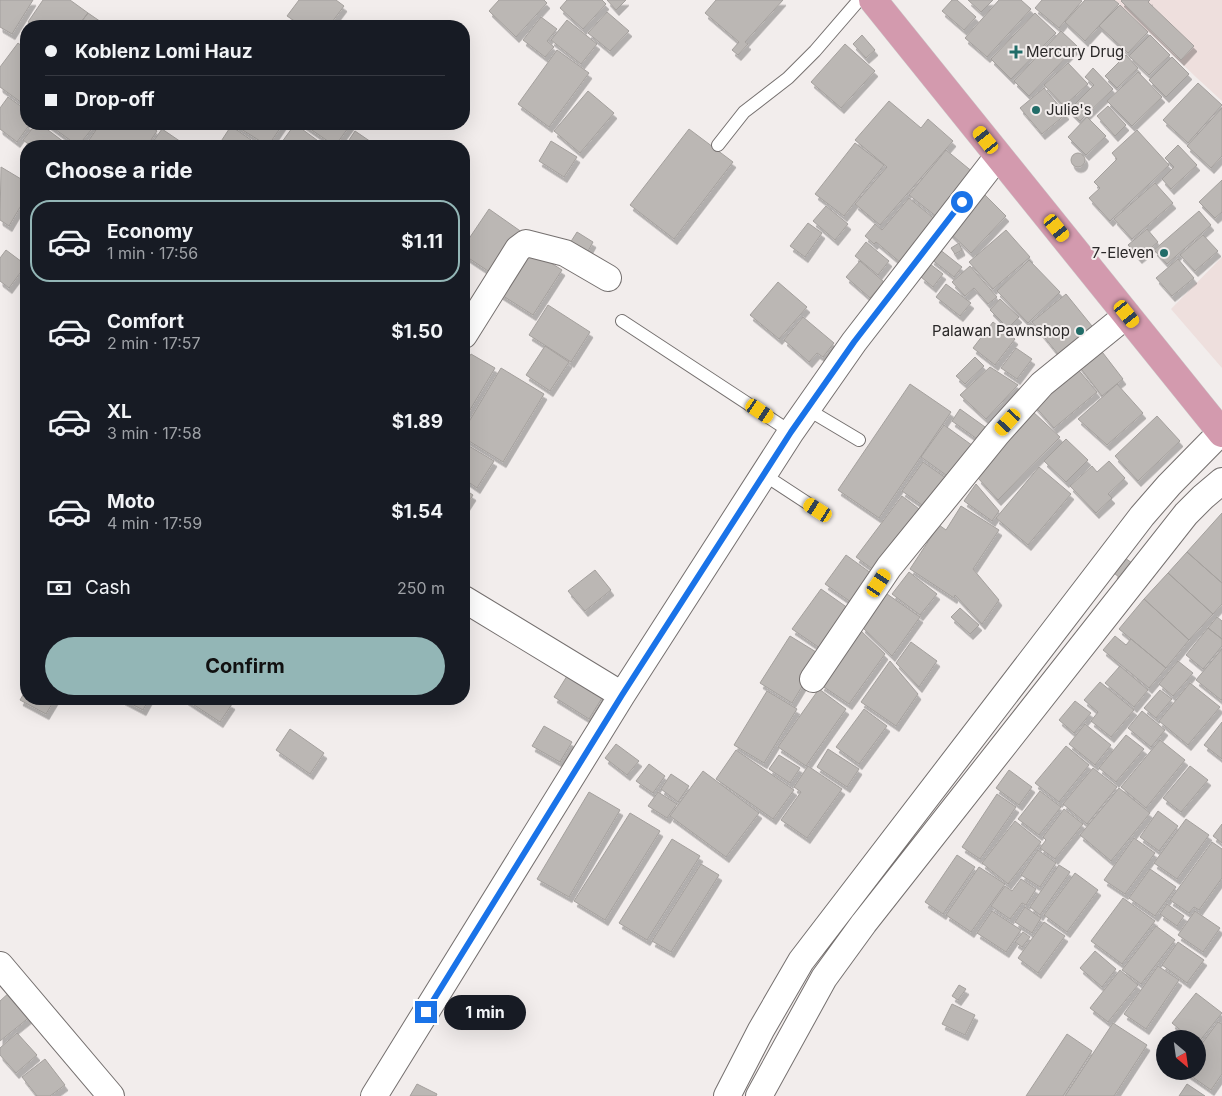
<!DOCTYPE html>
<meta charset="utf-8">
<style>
body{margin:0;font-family:Inter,sans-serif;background:#20242c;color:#f1f3f6;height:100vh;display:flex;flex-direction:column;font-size:19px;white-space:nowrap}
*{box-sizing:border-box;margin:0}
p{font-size:16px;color:#9ea1a6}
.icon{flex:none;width:28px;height:28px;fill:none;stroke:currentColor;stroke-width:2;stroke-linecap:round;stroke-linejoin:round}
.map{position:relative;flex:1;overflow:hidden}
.sheet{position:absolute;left:20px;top:140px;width:450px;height:565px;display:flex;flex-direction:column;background:#171b24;border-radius:20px;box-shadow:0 5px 20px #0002}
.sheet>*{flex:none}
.top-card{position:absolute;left:20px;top:20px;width:450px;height:110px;border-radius:20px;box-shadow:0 5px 20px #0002;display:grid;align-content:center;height:110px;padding:0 25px;background:#171b24}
.needle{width:32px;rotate:151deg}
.buttons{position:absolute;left:1156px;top:1030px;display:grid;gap:10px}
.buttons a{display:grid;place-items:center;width:50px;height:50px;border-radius:50%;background:#171b24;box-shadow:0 5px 20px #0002;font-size:25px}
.end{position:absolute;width:22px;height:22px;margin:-11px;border:6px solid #1a73e8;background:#fff;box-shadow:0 0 0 2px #fff}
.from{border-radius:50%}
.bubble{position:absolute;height:35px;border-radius:18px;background:#171b24;box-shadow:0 5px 20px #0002;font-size:16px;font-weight:700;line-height:35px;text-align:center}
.car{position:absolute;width:15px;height:30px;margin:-15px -8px;border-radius:6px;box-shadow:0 0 4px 1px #0007;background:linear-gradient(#f5c518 24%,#345 0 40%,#f5c518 0 76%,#345 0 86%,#f5c518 0)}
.top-card b{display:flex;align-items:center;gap:18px;height:48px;font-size:19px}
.top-card b+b{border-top:1px solid #363941}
.top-card i{width:12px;height:12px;background:#f1f3f6}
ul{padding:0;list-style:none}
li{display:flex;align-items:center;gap:15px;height:82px;margin:0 10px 8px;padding:0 15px;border:2px solid transparent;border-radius:20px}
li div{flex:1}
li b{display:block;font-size:19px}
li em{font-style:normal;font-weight:700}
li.selected{border-color:#93b6b6}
li>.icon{width:45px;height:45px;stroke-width:1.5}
h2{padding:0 25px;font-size:22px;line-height:60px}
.pay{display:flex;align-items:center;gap:12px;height:55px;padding:0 25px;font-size:19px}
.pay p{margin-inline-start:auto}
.button{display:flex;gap:10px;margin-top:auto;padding:10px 25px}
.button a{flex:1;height:58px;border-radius:30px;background:#93b6b6;color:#111;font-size:20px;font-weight:700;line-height:58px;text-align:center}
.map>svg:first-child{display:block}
.built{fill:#eedfdd}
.building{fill:#bbb7b4;stroke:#a4a09d;filter:url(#shadow)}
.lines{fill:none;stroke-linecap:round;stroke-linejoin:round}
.service-casing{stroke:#75706f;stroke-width:14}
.minor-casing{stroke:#75706f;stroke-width:28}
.trunk-casing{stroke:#cccbcb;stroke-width:29}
.service{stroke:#fff;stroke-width:12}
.minor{stroke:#fff;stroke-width:26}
.trunk{stroke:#d39aae;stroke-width:28}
.route{stroke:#1a73e8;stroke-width:6}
.poi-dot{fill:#216c68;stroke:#f2edec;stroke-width:2}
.labels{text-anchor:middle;stroke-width:4;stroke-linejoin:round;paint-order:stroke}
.poi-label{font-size:15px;fill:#2a2828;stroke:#f2edec;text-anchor:start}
</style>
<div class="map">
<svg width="1222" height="1096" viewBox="0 0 1222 1096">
<defs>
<filter id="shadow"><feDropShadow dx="3" dy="5.5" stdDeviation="0" flood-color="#0004"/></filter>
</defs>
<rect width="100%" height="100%" fill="#f2edec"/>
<path class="built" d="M1115,0H1222V101L1197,78Z
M1222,257V368L1171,309Z"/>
<path class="building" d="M0,0H33L12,34L0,27Z
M43,0H70L88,13L78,26H34L28,22Z
M299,0H336L344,6L329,26H302L287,16Z
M499,0H544L547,3L516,37L489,11Z
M567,0H602L606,4L583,29L560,8Z
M607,0H626L616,10Z
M716,0H783L745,42L748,44L738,55L732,50L739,42L705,13Z
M952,0H957L976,17L964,30L942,11Z
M968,0H993L981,12Z
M999,0H1021L1031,9L987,57L965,38Z
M1042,0H1080L1082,1L1059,28L1035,8Z
M1085,0H1114L1119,4L1085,41L1065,22Z
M1122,0H1150L1148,2L1194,46L1181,60L1121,1Z
M1120,5L1148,32L1128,53L1099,26Z
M607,12L629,31L610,51L588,33Z
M88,13L107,26H78Z
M1035,13L1056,33L1011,79L991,59Z
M541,17L557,29L547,41L554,47L545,57L523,40Z
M567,20L597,44L581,64L551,40Z
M1061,31L1077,46L1029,96L1014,81Z
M862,35L875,50L866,58L853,44Z
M1150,35L1170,55L1149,75L1129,56Z
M18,43L26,49V106L0,87V67Z
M845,44L875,71L841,108L811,82Z
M557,50L589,73L549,127L518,104Z
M1126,55L1138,68L1117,88L1105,76Z
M1172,57L1189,74L1166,97L1149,80Z
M1068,63L1088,84L1064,106L1044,85Z
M1093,68L1113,89L1080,121L1069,110L1094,85L1085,77Z
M1138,72L1162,97L1132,126L1107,101Z
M1198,83L1222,105L1188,143L1163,120Z
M1044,88L1066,114L1042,134L1020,108Z
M588,91L614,113L580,153L554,131Z
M8,97L26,110V124H30L17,142L0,129V108Z
M889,101L921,128L928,119L953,141L880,225L855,204L887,167L855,140Z
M1108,106L1126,125L1115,136L1097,116Z
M1222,108V156L1211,168L1187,146Z
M1087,117L1106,136L1086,155L1068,137Z
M36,124H40L68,145L67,146H31L23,140Z
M48,124H96L78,146Z
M100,124H147L157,131L147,146H85Z
M233,124H283L268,146Z
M295,124L325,146H279Z
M303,124H351L335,146Z
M231,126L254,142L252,146H218Z
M162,129L187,146H150Z
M689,129L733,162L674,239L630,205Z
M1137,130L1169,165L1110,221L1089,198L1100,188L1094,182L1117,159L1112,153Z
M355,131L377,146H345Z
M551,141L577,157L564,177L539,161Z
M855,143L884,165L844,216L815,194Z
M1178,145L1197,165L1171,189L1162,179L1174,167L1165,158Z
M946,150L974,173L937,217L909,195Z
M1071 160a7 7 0 1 1 14 0a7 7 0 1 1-14 0Z
M1,167L26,182V197L9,226L0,220Z
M1222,180V212L1215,218L1199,202Z
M1155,183L1173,203L1132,239L1114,219Z
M982,192L1006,216L971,253L946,229Z
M909,198L937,221L901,263L876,242L874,244L865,236L875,224L882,230Z
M826,206L848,224L835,240L813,221Z
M489,209L526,235L497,277L464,255V246Z
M1199,211L1211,225L1167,264L1154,250Z
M808,223L822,233L805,257L790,246Z
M1147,229L1158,242L1139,258L1128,245Z
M1006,230L1030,257L993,289L969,262Z
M577,232L593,242L587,253L570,243Z
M1203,235L1218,251L1195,271L1180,255Z
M866,242L889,261L878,275L855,256Z
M959,243L962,250L955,254L951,248Z
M529,249L562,270L533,315L500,294Z
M939,249L962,267L954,277L931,259Z
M6,250L26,265L9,288L0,281V258Z
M1178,259L1194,278L1172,296L1156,278Z
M1029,260L1060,292L1028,323L997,291Z
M860,261L884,282L870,298L846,277Z
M930,264L943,274L933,287L921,277Z
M970,266L997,297L988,304L974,288L965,296L952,282Z
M778,282L807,307L779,339L750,315Z
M946,284L971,303L960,316L936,297Z
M1066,294L1096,331L1062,359L1032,322Z
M1000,299L1019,317L1008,328L990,310Z
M548,305L590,332L571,362L529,335Z
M803,317L834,343L823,357L817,353L809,362L784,340Z
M993,322L1015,339L995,365L973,348Z
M1096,344L1123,379L1102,396L1075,361Z
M545,346L569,362L550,391L526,375Z
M1016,348L1032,359L1017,379L1001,368Z
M471,354L495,368L464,420V365Z
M975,357L984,366L965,384L956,376Z
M990,367L1018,385L986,419L960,395Z
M1076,367L1097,392L1054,428L1032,403Z
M501,368L544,394L503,462L464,438V430Z
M910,384L951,412L879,518L838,490Z
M1117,384L1143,413L1107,445L1078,419Z
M960,409L992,432L984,444L952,421Z
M1031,410L1060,437L998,500L978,478L995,458L988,450Z
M1157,416L1180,441L1138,481L1115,456Z
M944,425L980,451L957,483L921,457Z
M1066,439L1088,460L1066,482L1044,461Z
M464,443L494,461L477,488L464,479Z
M1109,461L1125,478L1108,494L1112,498L1096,513L1070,486L1092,466L1097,472Z
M923,462L953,483L932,512L902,491Z
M1039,467L1071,494L1028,545L996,518Z
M976,484L999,511L992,521L964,501Z
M464,489L473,495L464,509Z
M902,496L927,515L882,576L856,557Z
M961,506L999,530L973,569L999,600L982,624L955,595L954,598L910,569L939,525L946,530Z
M1222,513V583L1187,552Z
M1187,552L1222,583V604L1213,614L1168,573Z
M846,555L879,579L858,607L825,584Z
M1125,558L1132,563L1120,578L1114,573Z
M595,570L611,590L585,611L568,591Z
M909,572L937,594L920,615L892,594Z
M1168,573L1213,614L1189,640L1144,599Z
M821,589L855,613L827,653L792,629Z
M887,594L920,617L892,656L862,627Z
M1144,599L1189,640L1166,668L1119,629Z
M960,608L979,625L970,634L951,617Z
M1217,617L1222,621V639L1208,628Z
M1208,628L1222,639V646L1203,669L1186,655Z
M860,630L885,654L849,704L821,685Z
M790,636L821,655L792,703L760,683Z
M1115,636L1126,645L1131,639L1166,668L1149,688L1103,650Z
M911,642L937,661L919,687L896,663Z
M1222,649V699L1221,700L1196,680Z
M890,661L918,694L896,726L861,702Z
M1178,661L1193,673L1173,696L1159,684Z
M1120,666L1148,690L1134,707L1105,683Z
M572,668L607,690L589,719L554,697Z
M1100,682L1134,710L1111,737L1091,721L1098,712L1084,700Z
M1190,683L1220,707L1188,745L1159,721Z
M819,689L846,709L806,766L778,747Z
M26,690V699H55L46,714L20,700Z
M1160,690L1172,699L1156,718L1144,708Z
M767,691L797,709L764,763L734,745Z
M122,699H149L143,710Z
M185,699H223L232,704L220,722Z
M1075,701L1091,713L1074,733L1059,720Z
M864,709L887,726L859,764L836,747Z
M1142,711L1165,730L1151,747L1128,728Z
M1222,722V759L1204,745Z
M1085,724L1111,745L1095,765L1069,744Z
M544,726L572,742L560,762L532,746Z
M290,729L324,753L310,774L276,750Z
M1126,735L1144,749L1116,782L1099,768Z
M1160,740L1185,760L1146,808L1121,787Z
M616,744L639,761L627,775L605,758Z
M1066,746L1089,765L1059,802L1035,783Z
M828,749L859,769L847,787L817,767Z
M736,750L794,790L773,819L716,779Z
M779,755L800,768L790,783L769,769Z
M649,764L665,776L653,793L636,781Z
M808,766L842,789L807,838L781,820L801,792L794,787Z
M1190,766L1208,780L1181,812L1163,798Z
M1093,768L1117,787L1087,824L1063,804Z
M1009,770L1032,787L1019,805L996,788Z
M703,771L759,813L726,857L670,816Z
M671,774L689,786L678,802L661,789Z
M1119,788L1150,813L1111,861L1080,835Z
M1040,791L1061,807L1039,835L1018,819Z
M589,792L620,810L569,897L537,879Z
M658,792L677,804L667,818L648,806Z
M997,794L1016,807L980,859L962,847Z
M1064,809L1083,824L1055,859L1040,848L1046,840L1043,837Z
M1158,811L1178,826L1159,851L1140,837Z
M630,813L660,831L605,920L574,901Z
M1186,819L1209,835L1177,879L1154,863Z
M1015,821L1041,842L1008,884L982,863Z
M1222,824V843L1213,836Z
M1134,838L1155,853L1125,894L1104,880Z
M672,839L700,856L647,940L619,923Z
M1212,842L1222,849V878L1199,910L1194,907L1189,913L1170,900Z
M1038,850L1056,863L1040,887L1021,875Z
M957,855L975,867L943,914L925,902Z
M701,864L719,875L671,952L652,941Z
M1059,865L1070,872L1040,915L1030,907Z
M979,867L1005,884L971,932L946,915Z
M1150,869L1176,887L1155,916L1129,898Z
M1075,873L1098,890L1067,932L1044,915Z
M1021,879L1036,889L1026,905L1022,903L1010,919L991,906L1005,886L1012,891Z
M1123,898L1155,921L1122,964L1091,941Z
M1167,904L1184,916L1177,926L1160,914Z
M1025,907L1041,918L1032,933L1015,922Z
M992,911L1021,930L1006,952L977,933Z
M1195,911L1220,928L1203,952L1178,935Z
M1044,922L1065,936L1038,973L1018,958Z
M1156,926L1175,940L1141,984L1122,970Z
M1023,932L1030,937L1022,947L1015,942Z
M1178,942L1204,960L1187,983L1162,965Z
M1095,951L1116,969L1102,987L1080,968Z
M1158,966L1179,980L1146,1029L1124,1014Z
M1120,970L1138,985L1108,1022L1090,1008Z
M959,985L966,989L958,1000L952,996Z
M11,991L31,1016L0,1041V1001Z
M1196,993L1222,1013L1198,1043V1039H1191L1172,1023Z
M952,1004L975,1015L965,1035L942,1024Z
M1218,1022L1222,1024V1074L1211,1090L1184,1071H1198V1049Z
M1113,1023L1147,1045L1114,1096H1065Z
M17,1033L37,1055L16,1073L0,1055V1048Z
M1067,1034L1092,1051L1063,1096H1026Z
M45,1059L65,1085L50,1096H37L22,1077Z
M417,1084L437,1094L436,1096H410Z
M1187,1084L1205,1096H1179Z"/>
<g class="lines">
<defs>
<path id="service" d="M718,145L744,112L788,78L815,51L859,0
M622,321L791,432
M807,409L859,440
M763,474L818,510"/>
<path id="minor" d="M464,335L518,249L526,243L565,253L608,278
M464,599L622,695
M813,679L889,567L997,434L1042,384L1127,315
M0,965L111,1096
M374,1096L622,695L791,432L854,342L998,156
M727,1096L761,1030L801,961L1142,516L1169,485L1221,432
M759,1096L824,978L864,923L1186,514L1203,497L1222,481"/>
<path id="trunk" d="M873,0L1222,433"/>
</defs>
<use href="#service" class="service-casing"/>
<use href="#minor" class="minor-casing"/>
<use href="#trunk" class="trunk-casing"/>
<use href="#service" class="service"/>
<use href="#minor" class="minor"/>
<use href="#trunk" class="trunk"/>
</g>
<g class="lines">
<path class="route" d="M426,1012L622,695L791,432L854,342L962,202"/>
</g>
<g class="poi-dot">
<path d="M1013.5 44.5h5v5h5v5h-5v5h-5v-5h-5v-5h5z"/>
<circle cx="1036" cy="110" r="5"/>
<circle cx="1164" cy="253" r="5"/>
<circle cx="1080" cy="331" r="5"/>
</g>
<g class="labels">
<g class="poi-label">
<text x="1026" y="57">Mercury Drug</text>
<text x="1046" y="115">Julie's</text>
<text x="1154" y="258" text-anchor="end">7-Eleven</text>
<text x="1070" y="336" text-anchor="end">Palawan Pawnshop</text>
</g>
</g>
</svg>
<div class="buttons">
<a><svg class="needle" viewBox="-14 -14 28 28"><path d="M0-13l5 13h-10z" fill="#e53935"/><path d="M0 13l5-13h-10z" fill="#9ea1a6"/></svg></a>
</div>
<i class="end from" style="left:962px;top:202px"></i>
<i class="end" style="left:426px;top:1012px"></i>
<div class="bubble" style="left:444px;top:995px;width:82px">1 min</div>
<i class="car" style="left:986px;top:140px;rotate:321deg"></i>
<i class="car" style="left:1057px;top:228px;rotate:141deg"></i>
<i class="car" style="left:1127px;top:314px;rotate:141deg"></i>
<i class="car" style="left:760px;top:411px;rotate:124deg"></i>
<i class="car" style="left:1008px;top:422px;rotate:222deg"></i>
<i class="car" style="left:818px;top:510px;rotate:303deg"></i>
<i class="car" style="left:879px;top:583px;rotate:34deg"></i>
<div class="top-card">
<b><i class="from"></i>Koblenz Lomi Hauz</b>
<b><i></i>Drop-off</b>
</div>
<section class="sheet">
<h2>Choose a ride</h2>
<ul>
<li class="selected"><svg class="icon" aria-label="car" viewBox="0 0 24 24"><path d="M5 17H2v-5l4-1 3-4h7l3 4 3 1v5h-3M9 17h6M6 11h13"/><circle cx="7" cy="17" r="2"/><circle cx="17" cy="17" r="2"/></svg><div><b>Economy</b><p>1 min · 17:56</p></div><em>$1.11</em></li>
<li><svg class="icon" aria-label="car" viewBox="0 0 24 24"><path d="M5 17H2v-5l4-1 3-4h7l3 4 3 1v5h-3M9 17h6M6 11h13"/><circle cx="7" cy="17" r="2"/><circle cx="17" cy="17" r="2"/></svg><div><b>Comfort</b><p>2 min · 17:57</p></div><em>$1.50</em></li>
<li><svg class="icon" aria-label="car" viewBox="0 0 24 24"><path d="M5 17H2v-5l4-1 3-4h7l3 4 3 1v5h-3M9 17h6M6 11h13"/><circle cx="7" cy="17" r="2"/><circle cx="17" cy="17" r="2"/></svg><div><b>XL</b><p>3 min · 17:58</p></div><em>$1.89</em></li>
<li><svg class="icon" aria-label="car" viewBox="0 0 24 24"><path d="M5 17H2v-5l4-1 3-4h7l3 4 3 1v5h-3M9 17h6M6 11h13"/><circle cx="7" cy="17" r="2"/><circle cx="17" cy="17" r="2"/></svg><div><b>Moto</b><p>4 min · 17:59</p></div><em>$1.54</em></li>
</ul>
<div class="pay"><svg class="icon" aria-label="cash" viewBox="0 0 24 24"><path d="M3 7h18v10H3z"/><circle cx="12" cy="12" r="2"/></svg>Cash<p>250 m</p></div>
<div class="button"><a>Confirm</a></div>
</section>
</div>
